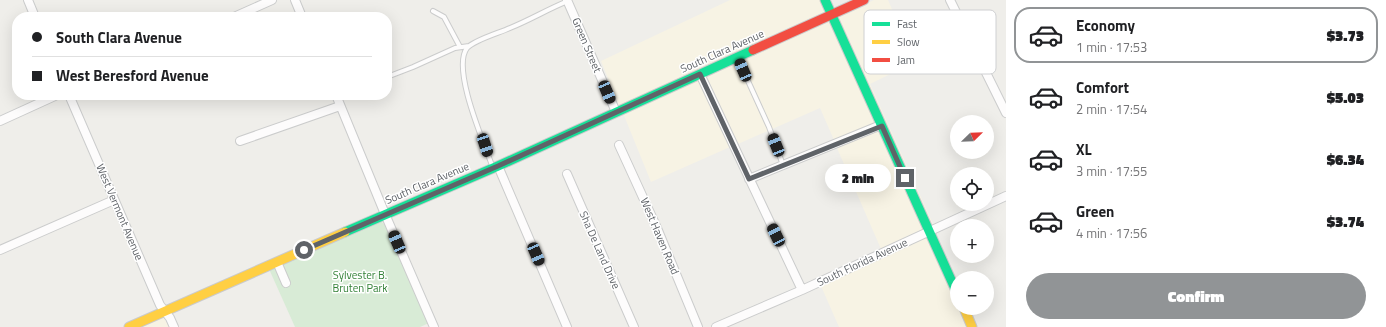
<!DOCTYPE html>
<meta charset="utf-8">
<style>
body{margin:0;font-family:"Titillium Web",sans-serif;background:#f2f2f2;color:#202124;height:100vh;display:flex;flex-direction:column;font-size:15px;white-space:nowrap}
*{box-sizing:border-box;margin:0}
p{font-size:13px;color:#757577}
.icon{flex:none;width:22px;height:22px;fill:none;stroke:currentColor;stroke-width:2;stroke-linecap:round;stroke-linejoin:round}
.map{position:relative;flex:1;overflow:hidden}
.drawer{display:flex;flex-direction:column;background:#fff;width:380px}
.drawer>*{flex:none}
.top-card{position:absolute;left:12px;top:12px;width:380px;height:88px;border-radius:16px;box-shadow:0 4px 16px #0002;display:grid;align-content:center;height:88px;padding:0 20px;background:#fff}
.needle{width:26px;rotate:67deg}
.tools{position:absolute;left:950px;top:115px;display:grid;gap:8px}
.tools a{display:grid;place-items:center;width:44px;height:44px;border-radius:50%;background:#fff;box-shadow:0 4px 16px #0002;font-size:20px}
.end{position:absolute;width:18px;height:18px;margin:-9px;border:5px solid #5f6368;background:#fff;box-shadow:0 0 0 2px #fff}
.from{border-radius:50%}
.bubble{position:absolute;height:28px;border-radius:14px;background:#fff;box-shadow:0 4px 16px #0002;font-size:13px;font-weight:800;line-height:28px;text-align:center}
.car{position:absolute;width:12px;height:24px;margin:-12px -6px;border-radius:5px;box-shadow:0 0 3px 1px #0007;background:linear-gradient(#222 24%,#8ab4d8 0 40%,#222 0 76%,#8ab4d8 0 86%,#222 0)}
.top-card b{display:flex;align-items:center;gap:14px;height:38px;font-size:15px}
.top-card b+b{border-top:1px solid #e0e0e0}
.top-card i{width:10px;height:10px;background:#202124}
ul{padding:7px 0 0;list-style:none}
li{display:flex;align-items:center;gap:12px;height:56px;margin:0 8px 6px;padding:0 12px;border:2px solid transparent;border-radius:16px}
li div{flex:1}
li b{display:block;font-size:15px}
li em{font-style:normal;font-weight:800}
li.on{border-color:#919496}
li>.icon{width:36px;height:36px;stroke-width:1.5}
.button{display:flex;gap:8px;margin-top:auto;padding:8px 20px}
.button a{flex:1;height:46px;border-radius:24px;background:#919496;color:#fff;font-size:16px;font-weight:800;line-height:46px;text-align:center}
main{display:flex;flex:1;min-height:0}
.map>svg:first-child{display:block}
.commercial{fill:#f7f3e4}
.green{fill:#d8ebd6}
.lines{fill:none;stroke-linecap:round;stroke-linejoin:round}
.lane-casing{stroke:#cbcccc;stroke-width:6}
.street-casing{stroke:#cbcccc;stroke-width:10}
.fast-casing{stroke:#cacacb;stroke-width:11}
.slow-casing{stroke:#cacacb;stroke-width:11}
.jam-casing{stroke:#cacacb;stroke-width:11}
.lane{stroke:#fdfcfc;stroke-width:4}
.street{stroke:#fdfcfc;stroke-width:8}
.fast{stroke:#16e098;stroke-width:9}
.slow{stroke:#ffcf43;stroke-width:9}
.jam{stroke:#f24e42;stroke-width:9}
.route{stroke:#5f6368;stroke-width:5}
.labels{text-anchor:middle;stroke-width:3;stroke-linejoin:round;paint-order:stroke}
.street-label{font-size:11px;fill:#5f6368;stroke:#fff}
.park-label{font-size:11px;fill:#348238;stroke:#fff}
.key{fill:#fff;stroke:#cfd0d2;stroke-width:1}
.key-label{font-size:11px;fill:#5f6368}
</style>
<main>
<div class="map">
<svg width="1006" height="327" viewBox="0 0 1006 327">
<rect width="100%" height="100%" fill="#efeeea"/>
<path class="commercial" d="M730,0H820L826,13L619,105L601,61Z
M874,0H888L915,62L870,84L933,224L932,225L838,17Z
M829,21L876,123L834,140L820,108L738,144L706,75Z
M698,79L730,147L651,182L623,113Z
M879,131L923,229L881,249L837,148Z
M927,236L957,304V308H959L967,327H839L821,286Z
M163,316L169,327H139Z"/>
<path class="green" d="M379,221L382,222L388,228L429,323L420,327H295L269,269Z"/>
<g class="lines">
<defs>
<path id="lane" d="M433,11L444,17L460,47
M738,59L769,127L783,165
M387,77L413,67L455,48L469,46
M493,168C485,145 451,69 467,48C474,40 499,33 510,28C530,20 548,9 568,1"/>
<path id="street" d="M28,0L35,17
M295,0L302,17
M567,0L616,112
M950,0L1006,113
M234,17L272,0
M700,74L802,290
M69,95L160,305L170,318L174,327
M336,95L385,214L434,327
M0,121L57,95
M240,141L340,106
M619,145L657,228L698,327
M498,166L567,327
M567,174L634,327
M749,179L881,125
M0,250L114,200
M277,262L286,283
M716,327L802,290L1006,196"/>
<path id="fast" d="M825,0L957,293
M345,232L498,166L753,50"/>
<path id="slow" d="M964,308L972,327
M129,327L345,232"/>
<path id="jam" d="M753,50L864,0"/>
</defs>
<use href="#lane" class="lane-casing"/>
<use href="#street" class="street-casing"/>
<use href="#fast" class="fast-casing"/>
<use href="#slow" class="slow-casing"/>
<use href="#jam" class="jam-casing"/>
<use href="#lane" class="lane"/>
<use href="#street" class="street"/>
<use href="#fast" class="fast"/>
<use href="#slow" class="slow"/>
<use href="#jam" class="jam"/>
</g>
<g class="lines">
<path class="route" d="M304,250L498,166L700,74L749,179L882,126L905,178"/>
</g>
<g class="labels">
<g class="street-label">
<text transform="translate(587 45) rotate(67)" y="4">Green Street</text>
<text transform="translate(722 51) rotate(-24)" y="4">South Clara Avenue</text>
<text transform="translate(427 183) rotate(-23)" y="4">South Clara Avenue</text>
<text transform="translate(120 212) rotate(67)" y="4">West Vermont Avenue</text>
<text transform="translate(660 236) rotate(67)" y="4">West Haven Road</text>
<text transform="translate(600 250) rotate(66)" y="4">Sha De Land Drive</text>
<text transform="translate(862 262) rotate(-25)" y="4">South Florida Avenue</text>
</g>
<g class="park-label">
<text x="360" y="279">Sylvester B.<tspan x="360" dy="13">Bruten Park</tspan></text>
</g>
</g>
<rect x="864" y="10" width="132" height="64" rx="6" class="key"/>
<rect x="872" y="22" width="18" height="4" fill="#16e098"/>
<rect x="872" y="40" width="18" height="4" fill="#ffcf43"/>
<rect x="872" y="58" width="18" height="4" fill="#f24e42"/>
<g class="key-label">
<text x="897" y="28">Fast</text>
<text x="897" y="46">Slow</text>
<text x="897" y="64">Jam</text>
</g>
</svg>
<div class="tools">
<a><svg class="needle" viewBox="-14 -14 28 28"><path d="M0-13l5 13h-10z" fill="#e53935"/><path d="M0 13l5-13h-10z" fill="#757577"/></svg></a>
<a><svg class="icon" aria-label="locate" viewBox="0 0 24 24"><circle cx="12" cy="12" r="6"/><path d="M12 2v4M12 18v4M2 12h4M18 12h4"/></svg></a>
<a>+</a>
<a>−</a>
</div>
<i class="end from" style="left:304px;top:250px"></i>
<i class="end" style="left:905px;top:178px"></i>
<div class="bubble" style="left:825px;top:164px;width:66px">2 min</div>
<i class="car" style="left:743px;top:70px;rotate:337deg"></i>
<i class="car" style="left:607px;top:92px;rotate:157deg"></i>
<i class="car" style="left:485px;top:145px;rotate:162deg"></i>
<i class="car" style="left:776px;top:145px;rotate:338deg"></i>
<i class="car" style="left:776px;top:235px;rotate:334deg"></i>
<i class="car" style="left:397px;top:242px;rotate:337deg"></i>
<i class="car" style="left:536px;top:254px;rotate:157deg"></i>
<div class="top-card">
<b><i class="from"></i>South Clara Avenue</b>
<b><i></i>West Beresford Avenue</b>
</div>
</div>
<section class="drawer">
<ul>
<li class="on"><svg class="icon" aria-label="car" viewBox="0 0 24 24"><path d="M5 17H2v-5l4-1 3-4h7l3 4 3 1v5h-3M9 17h6M6 11h13"/><circle cx="7" cy="17" r="2"/><circle cx="17" cy="17" r="2"/></svg><div><b>Economy</b><p>1 min · 17:53</p></div><em>$3.73</em></li>
<li><svg class="icon" aria-label="car" viewBox="0 0 24 24"><path d="M5 17H2v-5l4-1 3-4h7l3 4 3 1v5h-3M9 17h6M6 11h13"/><circle cx="7" cy="17" r="2"/><circle cx="17" cy="17" r="2"/></svg><div><b>Comfort</b><p>2 min · 17:54</p></div><em>$5.03</em></li>
<li><svg class="icon" aria-label="car" viewBox="0 0 24 24"><path d="M5 17H2v-5l4-1 3-4h7l3 4 3 1v5h-3M9 17h6M6 11h13"/><circle cx="7" cy="17" r="2"/><circle cx="17" cy="17" r="2"/></svg><div><b>XL</b><p>3 min · 17:55</p></div><em>$6.34</em></li>
<li><svg class="icon" aria-label="car" viewBox="0 0 24 24"><path d="M5 17H2v-5l4-1 3-4h7l3 4 3 1v5h-3M9 17h6M6 11h13"/><circle cx="7" cy="17" r="2"/><circle cx="17" cy="17" r="2"/></svg><div><b>Green</b><p>4 min · 17:56</p></div><em>$3.74</em></li>
</ul>
<div class="button"><a>Confirm</a></div>
</section>
</main>
